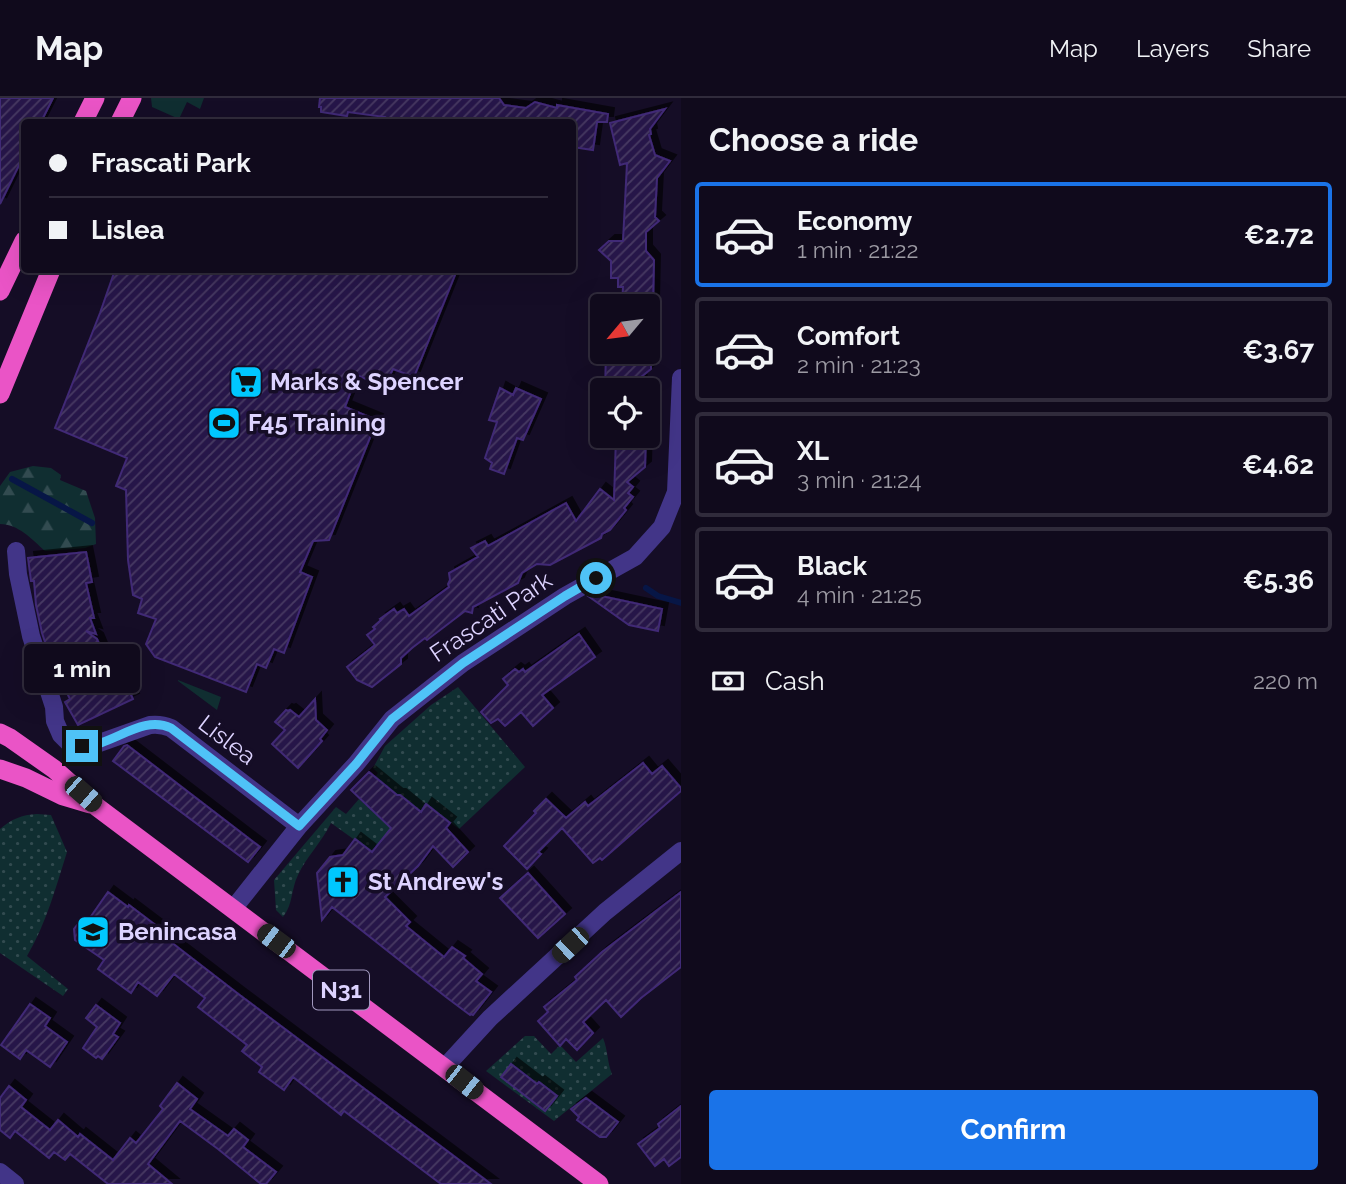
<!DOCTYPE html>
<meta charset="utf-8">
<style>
body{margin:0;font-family:Raleway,sans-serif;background:#191325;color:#f1f3f6;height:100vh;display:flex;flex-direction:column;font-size:26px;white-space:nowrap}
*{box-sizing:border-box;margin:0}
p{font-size:23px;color:#9c9aa3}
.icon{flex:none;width:38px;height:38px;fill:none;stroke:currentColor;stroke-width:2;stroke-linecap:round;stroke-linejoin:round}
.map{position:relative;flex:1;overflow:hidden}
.side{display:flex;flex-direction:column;background:#100a1c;width:665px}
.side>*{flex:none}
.guide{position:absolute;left:21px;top:21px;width:555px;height:154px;border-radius:7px;box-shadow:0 7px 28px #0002,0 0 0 2px #302b3b;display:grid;align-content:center;height:154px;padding:0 28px;background:#100a1c}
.needle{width:46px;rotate:241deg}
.controls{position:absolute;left:590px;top:196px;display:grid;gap:14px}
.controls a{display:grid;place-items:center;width:70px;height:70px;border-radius:7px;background:#100a1c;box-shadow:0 7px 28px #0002,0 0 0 2px #302b3b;font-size:35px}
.end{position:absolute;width:32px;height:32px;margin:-16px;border:9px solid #4fc3f7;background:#111;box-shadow:0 0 0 4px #111}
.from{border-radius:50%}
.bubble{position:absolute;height:49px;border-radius:7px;background:#100a1c;box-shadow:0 7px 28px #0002,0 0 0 2px #302b3b;font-size:23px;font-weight:700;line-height:49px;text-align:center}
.car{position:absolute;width:21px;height:42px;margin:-21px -10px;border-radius:9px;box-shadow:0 0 5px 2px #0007;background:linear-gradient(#222 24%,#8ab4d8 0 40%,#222 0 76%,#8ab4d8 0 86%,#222 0)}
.guide b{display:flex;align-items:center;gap:24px;height:66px;font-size:26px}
.guide b+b{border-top:2px solid #302b3b}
.guide i{width:18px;height:18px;background:#f1f3f6}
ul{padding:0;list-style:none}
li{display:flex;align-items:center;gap:21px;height:105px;margin:0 14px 10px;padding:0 14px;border:4px solid #302b3b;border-radius:7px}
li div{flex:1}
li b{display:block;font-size:26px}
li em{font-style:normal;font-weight:700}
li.selected{border-color:#1a73e8}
li>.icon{width:63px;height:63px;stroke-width:1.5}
h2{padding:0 28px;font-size:32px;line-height:84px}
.pay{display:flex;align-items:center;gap:18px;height:77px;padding:0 28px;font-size:26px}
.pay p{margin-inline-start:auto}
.action{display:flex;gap:14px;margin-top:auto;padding:14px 28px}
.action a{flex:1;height:80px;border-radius:7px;background:#1a73e8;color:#fff;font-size:28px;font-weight:700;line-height:80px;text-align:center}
header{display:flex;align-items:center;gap:42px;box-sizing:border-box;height:98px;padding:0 35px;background:#100a1c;border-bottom:2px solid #302b3b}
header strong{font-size:33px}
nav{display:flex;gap:38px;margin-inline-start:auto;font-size:24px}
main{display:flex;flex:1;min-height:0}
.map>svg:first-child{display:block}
.grass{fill:url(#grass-dots)}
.forest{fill:url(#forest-firs)}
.garden{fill:#102e31}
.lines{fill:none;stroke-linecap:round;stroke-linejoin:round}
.stream{stroke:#071646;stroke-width:6}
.building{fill:url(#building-hatch);stroke:#412976;stroke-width:2;filter:url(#shadow)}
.minor{stroke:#423588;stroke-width:18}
.trunk{stroke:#ea54c6;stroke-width:19}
.route{stroke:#4fc3f7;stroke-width:9}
.labels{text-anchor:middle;stroke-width:7;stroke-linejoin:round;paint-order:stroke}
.shield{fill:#150d26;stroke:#a198be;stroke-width:2}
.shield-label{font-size:23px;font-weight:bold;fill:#ddd3ff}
.poi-label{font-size:24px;font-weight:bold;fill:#ddd3ff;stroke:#150d26;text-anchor:start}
.street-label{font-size:24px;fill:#ddd3ff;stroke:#150d26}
</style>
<header>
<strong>Map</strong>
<nav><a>Map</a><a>Layers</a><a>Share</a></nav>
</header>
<main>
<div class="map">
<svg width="681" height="1086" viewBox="0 0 681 1086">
<defs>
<pattern id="grass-dots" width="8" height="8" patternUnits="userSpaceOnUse" patternTransform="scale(1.75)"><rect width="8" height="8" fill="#102e31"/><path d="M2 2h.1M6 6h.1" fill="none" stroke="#324b50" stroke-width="1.8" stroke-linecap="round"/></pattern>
<pattern id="forest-firs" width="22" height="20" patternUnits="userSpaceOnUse" patternTransform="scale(1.75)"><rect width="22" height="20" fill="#102e31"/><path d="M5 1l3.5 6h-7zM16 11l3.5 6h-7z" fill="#324b50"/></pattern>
<pattern id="building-hatch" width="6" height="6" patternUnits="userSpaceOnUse" patternTransform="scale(1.75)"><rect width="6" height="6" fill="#281848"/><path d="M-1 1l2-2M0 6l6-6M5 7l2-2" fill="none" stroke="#473963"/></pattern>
<filter id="shadow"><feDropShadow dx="6" dy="-6" stdDeviation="0" flood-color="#0009"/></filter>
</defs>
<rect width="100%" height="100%" fill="#150d26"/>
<path class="grass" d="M458,589L525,669L459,731L427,707L419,716L405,705V701L400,697H397L376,678L378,675L373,670L385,648L431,607Z
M359,701L391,730L373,755L331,725C322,744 306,759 298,777C291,791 293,807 283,819L276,812L274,782L336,709L346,716Z
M37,716L51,717L67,754C56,789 46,826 27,858L68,891L63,898L0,855V731C12,721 21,717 37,716Z
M525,938H534L551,956L560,947L576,964L603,940C608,952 607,964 612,976L554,1023L486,973Z"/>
<path class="forest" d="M33,368L51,370L61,377L60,382L86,393L95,420L96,446L85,450L45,453C32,441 18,426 0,426V388L10,374Z"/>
<path class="garden" d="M151,0H204L200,11L187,4L179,21L152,9Z
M178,582L221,599L217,612L178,583Z"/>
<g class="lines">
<path class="stream" d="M12,381L92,425
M646,490L658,498L681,505"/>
</g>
<path class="building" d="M0,0H53L41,24H24V57L0,106Z
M320,0H499L504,7L526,10L535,4L557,10V7L608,16L607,24H597L593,52L572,49V24H396L384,22L385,19L348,14L347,18L321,14V9H319Z
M665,11L650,31L651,36L649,37L655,57L670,63L657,80L655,119L659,123L646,134V153L654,162L653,208H622L623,189H618V180H611V163L599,152L609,143H623L627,65L620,67L610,25Z
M115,172H457L414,279L393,271L384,289L357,277L345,309L377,322L329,442L313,443L300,474L312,479L284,555L274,551L266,570L257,566L246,594L155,559L146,546L156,521L138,515L142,501L133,497L128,462L126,392L116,388L127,360L55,330L100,215Z
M606,254H651V271L641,279L640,292H605Z
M500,290L513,297L516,290L541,301L523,342L517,340L504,376L490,371L492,365L485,360L497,324L489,322Z
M616,338H646L645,369L627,384L633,389L628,395L633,399L624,410L626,412L610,432L602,436L601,440L550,467L537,466L522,475L518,485L473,509L472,515L465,513L427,542L425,540L412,550L401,560V566L372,589L357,582L347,569L375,547L367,537L375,531L373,529L381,522L380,521L394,511L397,515L404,511L409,518L449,489L448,486L450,482L449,475L478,459L471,450L485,443L488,448L566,405L576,423L600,391L614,402Z
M86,454L92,484L86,485L94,520H90L96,536L86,533L97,541L116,586L124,582L133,601L78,627L65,604L70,601L51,562L42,535L36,507L34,483H31L28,460Z
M592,496L662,511L658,533L629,527L588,498Z
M579,536L595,559L542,597L553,610L533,628L521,614L505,628L498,621L491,625L481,614L508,587L503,581L515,571L519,574L523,571L525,574Z
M315,601L316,622L327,632L320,641L322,643L298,670L272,646L285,632L275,624L286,612L288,613L290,612L299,619Z
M127,647L260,749L248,764L113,663L124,648Z
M643,665L652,676L662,668L681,690V693L602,762L600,760L593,765L562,730L538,754L541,756L527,771L504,748L536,715L534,713L546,701L566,720L585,704L588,708Z
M369,674L397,697H400L421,714L426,706L450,725L446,730L468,754L453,769L433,748L418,768L385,799L410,824L406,828L444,859L452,849L465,858L463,860L482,876L476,883L491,894L473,917L471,916L470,917L446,899L332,809L322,822L317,775L330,759L343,757L355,741L372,754L391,730L351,692Z
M528,775L565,816L538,840L500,800Z
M108,794L128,809L129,807L170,838L167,841L237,895L491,1086H441L344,1013L341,1017L293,979L284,992L259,974L262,969L242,953L247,947L198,909L205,900L174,876L157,898L138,884L131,895L98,871L104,862L75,842L74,831L77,827L87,824Z
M681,794V869L641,900L621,919L606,902L583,924L593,935L577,952L566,941L560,948L538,923L548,914L544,909L577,882L575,879L602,854Z
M30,906L50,920L45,928L67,944L50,969L26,952L20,961L1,947Z
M96,907L120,925L113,936L118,939L102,961L98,958L96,960L83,950L97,929L86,920Z
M511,966L537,986L539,984L557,998L545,1013L501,979Z
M177,985L197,1001L190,1011L228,1038L234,1031L248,1042L243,1049L276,1074L266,1086H261L218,1051L180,1023L148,1066L172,1086H108L70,1056L65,1062L54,1054L49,1060L15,1033L10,1040L0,1032V1000L9,988L26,1002L21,1009L50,1032L58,1022L78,1039L80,1036L113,1062L130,1040L136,1045L163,1011L160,1008Z
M586,1000L618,1024L606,1039H600L577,1022L579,1019L571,1011Z
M681,1008V1059L669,1068L664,1061L655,1068L638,1046L660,1030L658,1026Z"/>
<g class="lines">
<path class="minor" d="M16,453L18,476L31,538L54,609L55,623L61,637L70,646L88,649L150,627C158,626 164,627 171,630L299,728
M233,811L299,728L356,666L392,621L463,565L565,498L635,459L662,429L676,394L681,280
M445,969L490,920L605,814L681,753
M0,1074L15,1086"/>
<path class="trunk" d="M83,24L95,0
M120,24L132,0
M0,193L24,143
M0,296L51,172
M0,635L10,640L54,671L97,709L599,1086
M0,671L26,680L63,698L90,706"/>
</g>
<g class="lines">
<path class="route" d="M82,648C112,649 141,616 171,630L299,728L356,666L392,621L463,565L565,498L596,480"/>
</g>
<defs>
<symbol id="supermarket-square" viewBox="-11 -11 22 22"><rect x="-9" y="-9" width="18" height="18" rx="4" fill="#00c7fe" stroke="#150d26"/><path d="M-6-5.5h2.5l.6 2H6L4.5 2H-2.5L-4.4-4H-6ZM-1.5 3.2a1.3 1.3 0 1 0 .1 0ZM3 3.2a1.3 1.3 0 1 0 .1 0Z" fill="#111"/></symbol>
<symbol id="stadium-square" viewBox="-11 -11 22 22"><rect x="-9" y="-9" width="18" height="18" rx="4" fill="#00c7fe" stroke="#150d26"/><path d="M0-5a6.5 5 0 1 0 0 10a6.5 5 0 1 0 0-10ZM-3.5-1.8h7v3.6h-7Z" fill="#111"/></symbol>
<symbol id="church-square" viewBox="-11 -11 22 22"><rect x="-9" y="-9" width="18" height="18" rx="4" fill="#00c7fe" stroke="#150d26"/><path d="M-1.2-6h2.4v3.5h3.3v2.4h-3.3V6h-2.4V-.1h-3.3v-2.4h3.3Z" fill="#111"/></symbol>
<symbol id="school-square" viewBox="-11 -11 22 22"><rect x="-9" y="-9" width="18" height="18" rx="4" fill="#00c7fe" stroke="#150d26"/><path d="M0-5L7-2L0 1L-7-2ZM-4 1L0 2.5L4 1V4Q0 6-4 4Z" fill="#111"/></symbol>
</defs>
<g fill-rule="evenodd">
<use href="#supermarket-square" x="227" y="265" width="38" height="38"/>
<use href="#stadium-square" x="205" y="306" width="38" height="38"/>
<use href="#church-square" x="324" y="765" width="38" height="38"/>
<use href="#school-square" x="74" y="815" width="38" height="38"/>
</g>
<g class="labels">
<rect class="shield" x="313" y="872.5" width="56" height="39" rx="5"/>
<g class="shield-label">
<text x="341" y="900">N31</text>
</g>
<g class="poi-label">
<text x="270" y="292">Marks &amp; Spencer</text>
<text x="248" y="333">F45 Training</text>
<text x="368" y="792">St Andrew's</text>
<text x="118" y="842">Benincasa</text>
</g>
<g class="street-label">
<text transform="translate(491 519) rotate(-34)" y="8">Frascati Park</text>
<text transform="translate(227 642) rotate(37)" y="8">Lislea</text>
</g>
</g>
</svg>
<div class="controls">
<a><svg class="needle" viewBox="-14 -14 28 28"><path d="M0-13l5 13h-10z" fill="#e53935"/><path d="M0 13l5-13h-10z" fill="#9c9aa3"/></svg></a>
<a><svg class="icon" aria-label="locate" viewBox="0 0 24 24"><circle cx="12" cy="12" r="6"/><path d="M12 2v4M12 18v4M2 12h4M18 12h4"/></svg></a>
</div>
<i class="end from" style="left:596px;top:480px"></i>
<i class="end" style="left:82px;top:648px"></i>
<div class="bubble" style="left:24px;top:546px;width:116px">1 min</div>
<i class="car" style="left:83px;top:696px;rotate:131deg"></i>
<i class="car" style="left:276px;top:843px;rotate:307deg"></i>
<i class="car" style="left:570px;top:847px;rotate:227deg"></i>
<i class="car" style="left:464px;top:984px;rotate:128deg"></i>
<div class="guide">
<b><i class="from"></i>Frascati Park</b>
<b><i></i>Lislea</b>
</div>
</div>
<section class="side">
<h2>Choose a ride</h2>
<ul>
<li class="selected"><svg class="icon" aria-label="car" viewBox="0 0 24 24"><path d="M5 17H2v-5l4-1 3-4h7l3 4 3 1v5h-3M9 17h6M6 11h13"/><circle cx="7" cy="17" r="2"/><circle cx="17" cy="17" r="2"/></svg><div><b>Economy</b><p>1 min · 21:22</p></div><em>€2.72</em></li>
<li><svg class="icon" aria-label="car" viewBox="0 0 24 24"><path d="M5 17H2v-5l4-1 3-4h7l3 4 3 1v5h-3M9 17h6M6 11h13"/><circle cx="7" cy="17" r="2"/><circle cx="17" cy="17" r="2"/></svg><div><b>Comfort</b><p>2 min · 21:23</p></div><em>€3.67</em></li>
<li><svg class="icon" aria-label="car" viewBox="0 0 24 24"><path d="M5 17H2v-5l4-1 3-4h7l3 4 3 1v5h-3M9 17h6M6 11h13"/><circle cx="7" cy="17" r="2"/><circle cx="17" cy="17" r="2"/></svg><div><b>XL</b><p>3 min · 21:24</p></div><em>€4.62</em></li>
<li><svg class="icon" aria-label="car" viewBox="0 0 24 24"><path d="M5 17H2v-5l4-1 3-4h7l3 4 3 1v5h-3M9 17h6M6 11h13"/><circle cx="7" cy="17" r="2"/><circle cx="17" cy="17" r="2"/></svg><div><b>Black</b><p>4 min · 21:25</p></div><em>€5.36</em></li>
</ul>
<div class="pay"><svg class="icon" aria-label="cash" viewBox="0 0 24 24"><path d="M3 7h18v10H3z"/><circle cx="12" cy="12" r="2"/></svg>Cash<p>220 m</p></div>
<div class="action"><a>Confirm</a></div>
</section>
</main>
